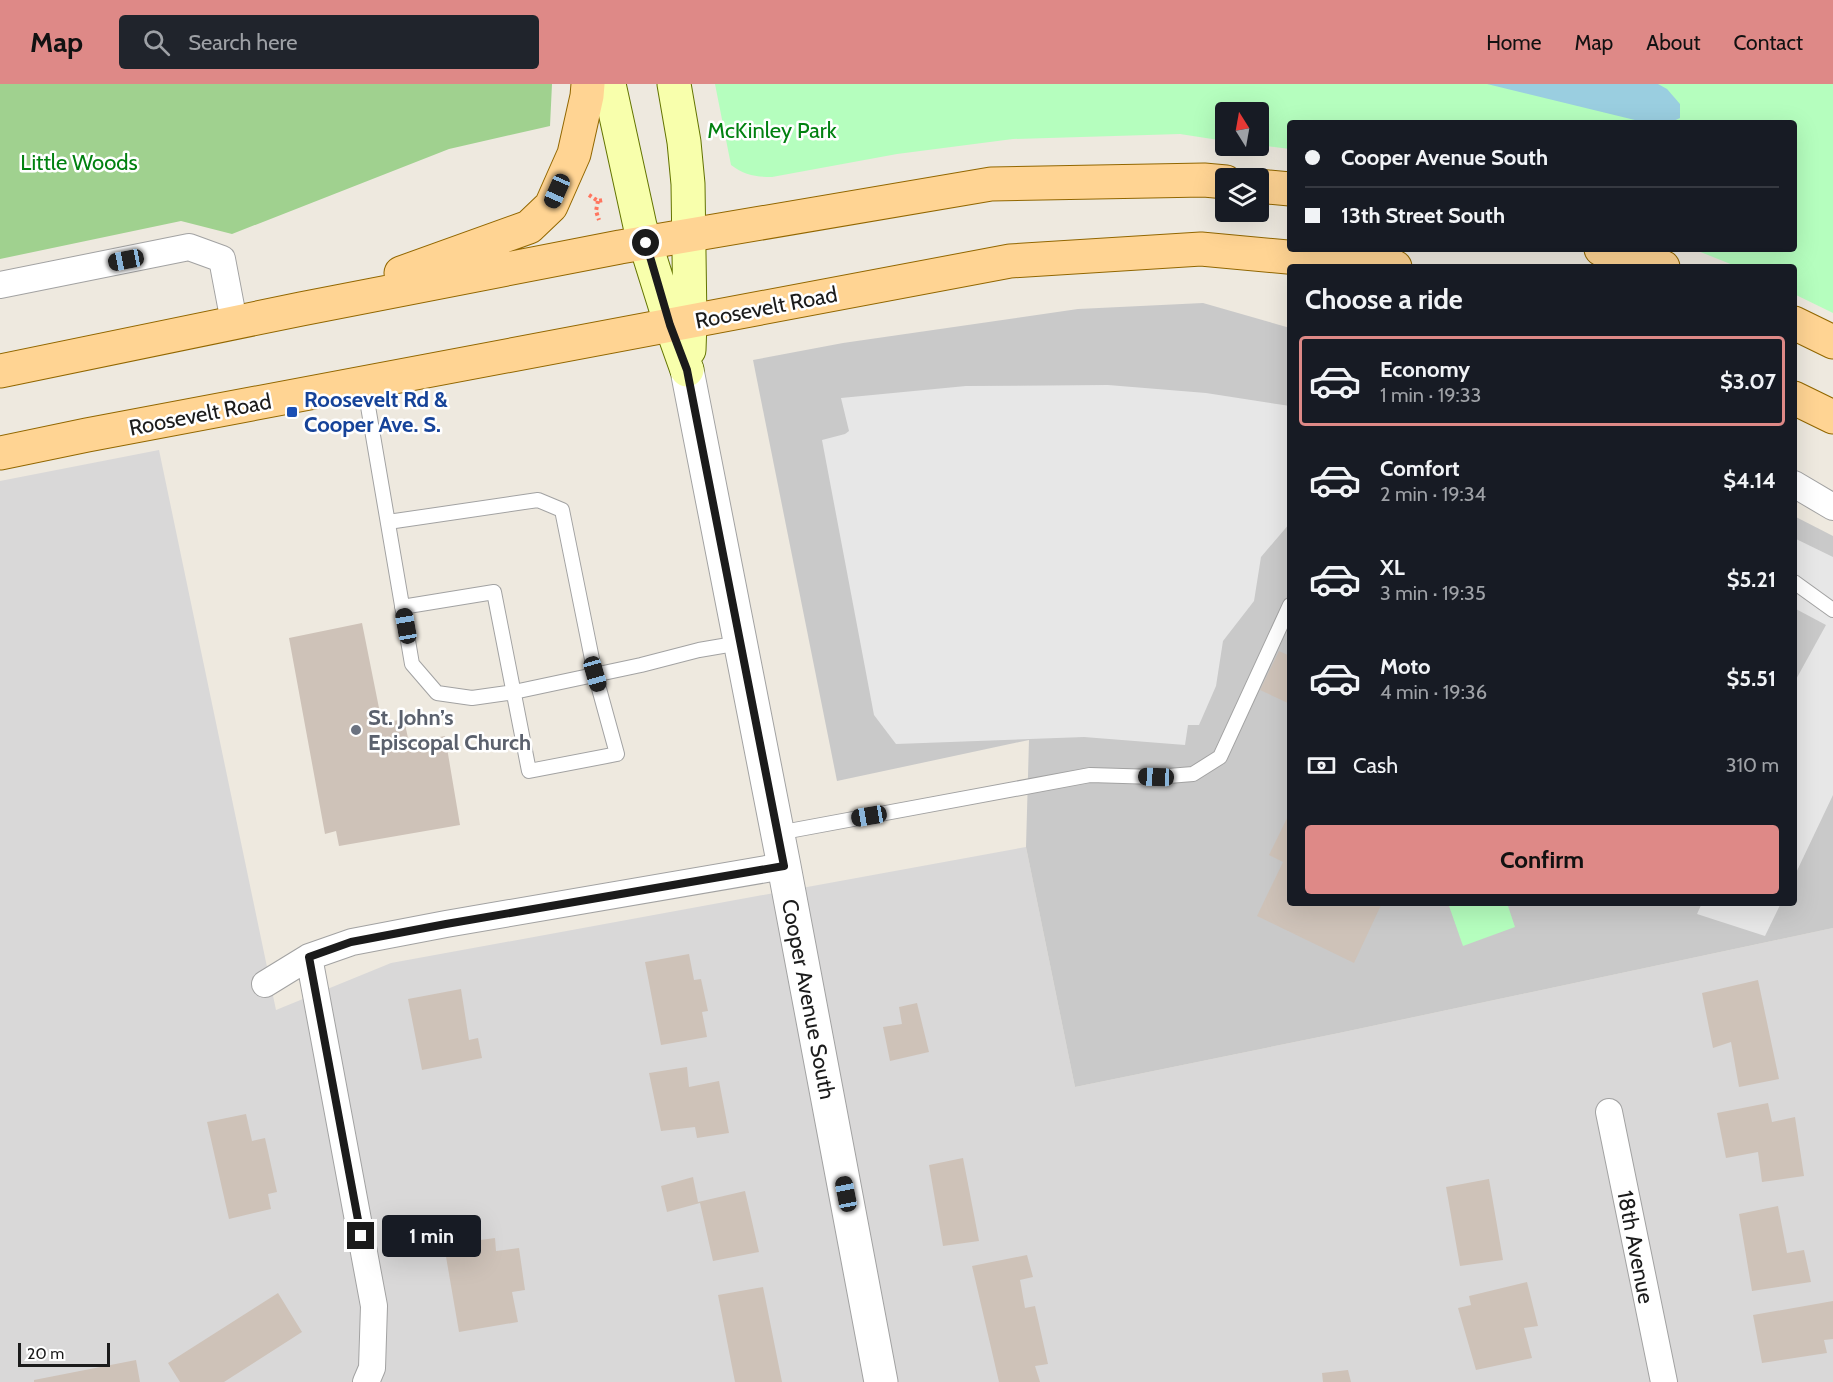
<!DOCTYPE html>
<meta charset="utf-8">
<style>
body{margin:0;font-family:Cabin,sans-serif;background:#20242c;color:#f1f3f6;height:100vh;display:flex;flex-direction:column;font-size:22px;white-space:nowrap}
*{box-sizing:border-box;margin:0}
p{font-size:20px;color:#9ea1a6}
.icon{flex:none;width:33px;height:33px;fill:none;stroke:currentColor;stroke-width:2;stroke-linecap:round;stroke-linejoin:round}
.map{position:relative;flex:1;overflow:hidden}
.drawer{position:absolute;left:1287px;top:180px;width:510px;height:642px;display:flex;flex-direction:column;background:#171b24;border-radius:6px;box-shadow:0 6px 24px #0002}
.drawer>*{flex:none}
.top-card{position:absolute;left:1287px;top:36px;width:510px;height:132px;border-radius:6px;box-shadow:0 6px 24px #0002;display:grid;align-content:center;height:132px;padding:0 18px;background:#171b24}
.needle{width:39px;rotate:349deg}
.controls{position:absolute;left:1215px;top:18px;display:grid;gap:12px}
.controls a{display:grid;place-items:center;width:54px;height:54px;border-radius:6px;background:#171b24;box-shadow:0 6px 24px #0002;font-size:30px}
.scale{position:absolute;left:18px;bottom:15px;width:92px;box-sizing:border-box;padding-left:6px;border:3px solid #1b1b1b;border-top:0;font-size:16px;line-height:21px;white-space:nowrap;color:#1b1b1b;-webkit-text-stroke:4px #fff;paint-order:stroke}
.end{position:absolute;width:27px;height:27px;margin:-14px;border:8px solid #1b1b1b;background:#fff;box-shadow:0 0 0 3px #fff}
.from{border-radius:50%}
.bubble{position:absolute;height:42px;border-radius:6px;background:#171b24;box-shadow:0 6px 24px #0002;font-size:20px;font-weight:700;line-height:42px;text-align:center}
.car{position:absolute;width:18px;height:36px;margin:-18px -9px;border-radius:8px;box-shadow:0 0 4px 2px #0007;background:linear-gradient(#222 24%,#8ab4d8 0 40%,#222 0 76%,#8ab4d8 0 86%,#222 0)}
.top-card b{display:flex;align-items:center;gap:21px;height:57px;font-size:22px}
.top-card b+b{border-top:2px solid #363941}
.top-card i{width:15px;height:15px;background:#f1f3f6}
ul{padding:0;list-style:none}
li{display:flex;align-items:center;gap:18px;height:90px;margin:0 12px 9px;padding:0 6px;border:3px solid transparent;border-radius:6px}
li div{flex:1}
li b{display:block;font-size:22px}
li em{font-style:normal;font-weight:700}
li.on{border-color:#de8987}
li>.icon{width:54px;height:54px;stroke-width:1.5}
h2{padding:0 18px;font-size:27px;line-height:72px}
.pay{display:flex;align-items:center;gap:15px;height:66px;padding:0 18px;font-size:22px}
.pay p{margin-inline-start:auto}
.cta{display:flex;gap:12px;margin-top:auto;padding:12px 18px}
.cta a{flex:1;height:69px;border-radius:6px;background:#de8987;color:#111;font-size:24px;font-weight:700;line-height:69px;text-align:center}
header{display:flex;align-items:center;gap:36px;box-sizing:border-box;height:84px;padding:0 30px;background:#de8987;color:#111}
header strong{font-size:28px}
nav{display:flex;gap:33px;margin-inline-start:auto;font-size:21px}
.search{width:420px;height:54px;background:#20242c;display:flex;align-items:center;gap:15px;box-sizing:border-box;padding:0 21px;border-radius:6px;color:#9ea1a6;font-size:22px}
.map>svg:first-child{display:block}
.residential{fill:#d9d8d8}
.religious{fill:#c9c9c9}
.forest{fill:#a0d18f}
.park{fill:#b5febe}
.parking{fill:#e7e7e7}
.water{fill:#9acee0}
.building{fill:#cec2b8}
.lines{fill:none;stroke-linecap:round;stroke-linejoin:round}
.service-casing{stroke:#a2a2a2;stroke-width:16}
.minor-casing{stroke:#a2a2a2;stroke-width:28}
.tertiary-casing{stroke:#a2a2a2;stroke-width:35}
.secondary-casing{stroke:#637400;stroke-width:35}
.primary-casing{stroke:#926700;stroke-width:35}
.path{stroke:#ff755f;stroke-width:4;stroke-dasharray:3 3;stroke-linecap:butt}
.service{stroke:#fff;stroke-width:14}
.minor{stroke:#fff;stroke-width:26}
.tertiary{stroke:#fff;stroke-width:33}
.secondary{stroke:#f8ffac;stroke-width:33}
.primary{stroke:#ffd493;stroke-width:33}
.route{stroke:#1b1b1b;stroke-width:8}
.transit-dot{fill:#1a4fb4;stroke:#fff;stroke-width:2}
.worship-dot{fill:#6b7280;stroke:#fff;stroke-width:2}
.labels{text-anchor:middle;stroke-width:5;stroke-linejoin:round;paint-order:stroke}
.park-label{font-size:22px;fill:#018110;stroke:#fff}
.street-label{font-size:22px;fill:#1b1b1b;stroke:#fff}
.transit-label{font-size:22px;font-weight:bold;fill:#164399;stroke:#fff;text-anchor:start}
.worship-label{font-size:22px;font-weight:bold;fill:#5b616d;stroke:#fff;text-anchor:start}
</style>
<header>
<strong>Map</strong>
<div class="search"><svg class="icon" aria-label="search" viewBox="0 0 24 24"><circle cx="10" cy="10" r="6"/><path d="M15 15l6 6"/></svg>Search here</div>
<nav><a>Home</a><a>Map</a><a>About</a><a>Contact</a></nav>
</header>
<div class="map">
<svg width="1833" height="1298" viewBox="0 0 1833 1298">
<rect width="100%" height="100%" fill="#eee9df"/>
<path class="residential" d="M159,366L276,926L391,879L1026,763L1075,1003L1339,949L1833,844V1298H0V397Z"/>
<path class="religious" d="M1203,219L1290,244V819H1794V432L1833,452V844L1339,949L1075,1003L1026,763L1029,656L837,697L753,276L843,259L1078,225Z"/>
<path class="forest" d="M0,0H552L550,42L449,65L232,150L181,137L0,175Z"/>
<path class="park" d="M715,0H1833V229L1794,210V183H1738L1693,165H1794V39H1290V65L1259,61L1258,28H1226L1225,57L1180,50L1013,55L897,70L772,93C756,93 744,91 731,81Z
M1448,819H1507L1515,843L1463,862Z"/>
<path class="parking" d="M1108,301L1206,309L1290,322V439L1261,473L1254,517L1223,557L1216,602L1199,641H1188L1185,661L1084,653L896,660L874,631L822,356L845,350L849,347L841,314L966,302Z
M1794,454L1833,473V711L1794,793V599L1826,541L1794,524Z
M1702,819H1781L1765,852L1697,830Z"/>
<path class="water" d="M1487,0H1658L1667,5L1680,20V34L1669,39L1639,37Z"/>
<path class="building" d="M362,539L382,639L404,635L409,659L445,652L460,741L339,762L336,747L325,750L289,554Z
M1279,567L1290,572V620L1260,606Z
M1290,728V819H1382L1354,879L1257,832L1283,778L1269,771Z
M689,870L694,896L701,895L708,927L702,928L707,953L661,961L645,878Z
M1758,896L1779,995L1739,1003L1731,958L1713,964L1702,909Z
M461,905L469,956L478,954L482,974L422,986L408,915Z
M917,919L929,968L890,977L883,943L902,940L899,923Z
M687,983L689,1003L719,997L729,1049L697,1054L695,1043L661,1047L649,989Z
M1768,1019L1772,1038L1795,1033L1804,1092L1762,1098L1758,1068L1726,1074L1717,1029Z
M246,1030L252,1057L265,1054L277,1108L268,1110L271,1125L229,1135L207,1038Z
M963,1074L979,1157L943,1162L929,1081Z
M693,1093L698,1118L745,1107L759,1168L713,1177L700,1119L667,1128L661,1102Z
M1489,1095L1503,1176L1460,1182L1446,1103Z
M1778,1122L1787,1169L1804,1166L1811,1198L1752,1207L1739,1130Z
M495,1154L496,1167L519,1164L525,1206L512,1208L518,1238L459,1248L444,1161Z
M1027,1171L1033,1193L1020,1196L1025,1224L1035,1222L1048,1280L1035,1282L1040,1298H999L972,1182Z
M1527,1198L1538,1242L1524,1244L1532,1274L1476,1286L1458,1224L1471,1221L1469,1212Z
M763,1203L782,1298H735L718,1211Z
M278,1209L302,1248L224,1298H180L168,1279Z
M1833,1217V1255L1824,1256L1827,1269L1762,1279L1753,1231Z
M136,1276L140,1298H34V1296Z
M1348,1286L1351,1298H1323L1322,1289Z"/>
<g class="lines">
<defs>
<path id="service" d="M364,299L412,580L437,609L472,614L514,608L641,581L699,566L740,559
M388,438L538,416L562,426L595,590L617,670L529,687L494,508L402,523
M1794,498L1833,526
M778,749L1090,691L1156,693L1193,690L1220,673L1290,521"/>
<path id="minor" d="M0,201L189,163L222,175L234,238
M1794,400L1833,423
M309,873L374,1222L372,1284L366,1298
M265,900L309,873L352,858L446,840L784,782
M1609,1028L1664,1298"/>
<path id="tertiary" d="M687,286L784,782L881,1298"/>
<path id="secondary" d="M609,0L640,142L671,241L687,286
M674,0L684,58L688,100L690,238L689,266"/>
<path id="primary" d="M1258,102L1290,105
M1601,165L1663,183
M401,189L529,143L551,122L574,70L587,12L588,0
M1794,239L1833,258
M0,287L301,225L620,163L991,100L1204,96L1226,98
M1794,314L1833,333
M0,369L87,351L1010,177L1201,165L1395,183"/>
</defs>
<use href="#service" class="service-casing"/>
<use href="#minor" class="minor-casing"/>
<use href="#tertiary" class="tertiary-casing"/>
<use href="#secondary" class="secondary-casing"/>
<use href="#primary" class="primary-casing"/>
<path class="path" d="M589,111L598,117L603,116
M598,117L596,127L599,136"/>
<use href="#service" class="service"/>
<use href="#minor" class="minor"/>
<use href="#tertiary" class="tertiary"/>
<use href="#secondary" class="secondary"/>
<use href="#primary" class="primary"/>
</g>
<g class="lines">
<path class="route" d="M361,1152L309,873L351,858L446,840L784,782L687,286L670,241L646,159"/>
</g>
<rect class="transit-dot" x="286" y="322" width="12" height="12" rx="3"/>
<circle class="worship-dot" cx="356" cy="646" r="6"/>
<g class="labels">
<g class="park-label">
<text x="772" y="54">McKinley Park</text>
<text x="79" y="86">Little Woods</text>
</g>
<g class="street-label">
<text transform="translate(766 223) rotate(-11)" y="8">Roosevelt Road</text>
<text transform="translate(200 330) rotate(-11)" y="8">Roosevelt Road</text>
<text transform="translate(809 915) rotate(79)" y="8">Cooper Avenue South</text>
<text transform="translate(1636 1163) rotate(79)" y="8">18th Avenue</text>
</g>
<g class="transit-label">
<text x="304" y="323">Roosevelt Rd &amp;<tspan x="304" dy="25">Cooper Ave. S.</tspan></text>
</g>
<g class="worship-label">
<text x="368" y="641">St. John’s<tspan x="368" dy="25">Episcopal Church</tspan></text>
</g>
</g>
</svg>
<div class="controls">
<a><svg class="needle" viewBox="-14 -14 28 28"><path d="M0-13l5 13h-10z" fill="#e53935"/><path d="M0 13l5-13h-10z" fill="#9ea1a6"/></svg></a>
<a><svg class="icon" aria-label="layers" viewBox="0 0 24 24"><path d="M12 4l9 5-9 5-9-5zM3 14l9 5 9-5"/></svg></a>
</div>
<div class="scale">20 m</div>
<i class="end from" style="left:646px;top:159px"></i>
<i class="end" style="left:361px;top:1152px"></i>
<div class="bubble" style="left:382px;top:1131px;width:99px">1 min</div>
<i class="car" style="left:557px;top:107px;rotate:204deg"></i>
<i class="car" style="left:126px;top:176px;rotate:259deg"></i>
<i class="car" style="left:406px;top:542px;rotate:350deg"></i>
<i class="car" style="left:595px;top:590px;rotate:164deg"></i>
<i class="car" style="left:1156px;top:693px;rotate:272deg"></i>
<i class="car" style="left:869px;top:732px;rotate:260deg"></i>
<i class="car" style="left:846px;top:1110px;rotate:349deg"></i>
<div class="top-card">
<b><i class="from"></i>Cooper Avenue South</b>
<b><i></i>13th Street South</b>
</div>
<section class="drawer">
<h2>Choose a ride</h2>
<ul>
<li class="on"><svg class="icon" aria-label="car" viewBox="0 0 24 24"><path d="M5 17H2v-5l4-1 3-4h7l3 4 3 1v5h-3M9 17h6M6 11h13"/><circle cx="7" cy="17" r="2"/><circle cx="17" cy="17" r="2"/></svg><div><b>Economy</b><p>1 min · 19:33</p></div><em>$3.07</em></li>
<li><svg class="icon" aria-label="car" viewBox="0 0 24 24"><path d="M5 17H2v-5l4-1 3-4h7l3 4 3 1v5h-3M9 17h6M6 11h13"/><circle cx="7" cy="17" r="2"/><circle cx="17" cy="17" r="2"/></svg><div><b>Comfort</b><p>2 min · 19:34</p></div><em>$4.14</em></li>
<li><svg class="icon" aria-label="car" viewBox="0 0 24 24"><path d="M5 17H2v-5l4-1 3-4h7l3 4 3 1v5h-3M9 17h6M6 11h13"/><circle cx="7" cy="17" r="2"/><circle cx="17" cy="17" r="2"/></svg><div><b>XL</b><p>3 min · 19:35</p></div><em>$5.21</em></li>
<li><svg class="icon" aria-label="car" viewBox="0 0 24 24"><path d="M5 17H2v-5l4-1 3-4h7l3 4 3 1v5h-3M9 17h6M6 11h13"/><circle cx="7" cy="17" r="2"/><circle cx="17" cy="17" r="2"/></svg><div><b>Moto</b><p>4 min · 19:36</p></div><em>$5.51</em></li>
</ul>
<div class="pay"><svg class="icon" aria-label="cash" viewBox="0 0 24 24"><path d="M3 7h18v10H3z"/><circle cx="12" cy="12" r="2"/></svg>Cash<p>310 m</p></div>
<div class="cta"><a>Confirm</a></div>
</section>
</div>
